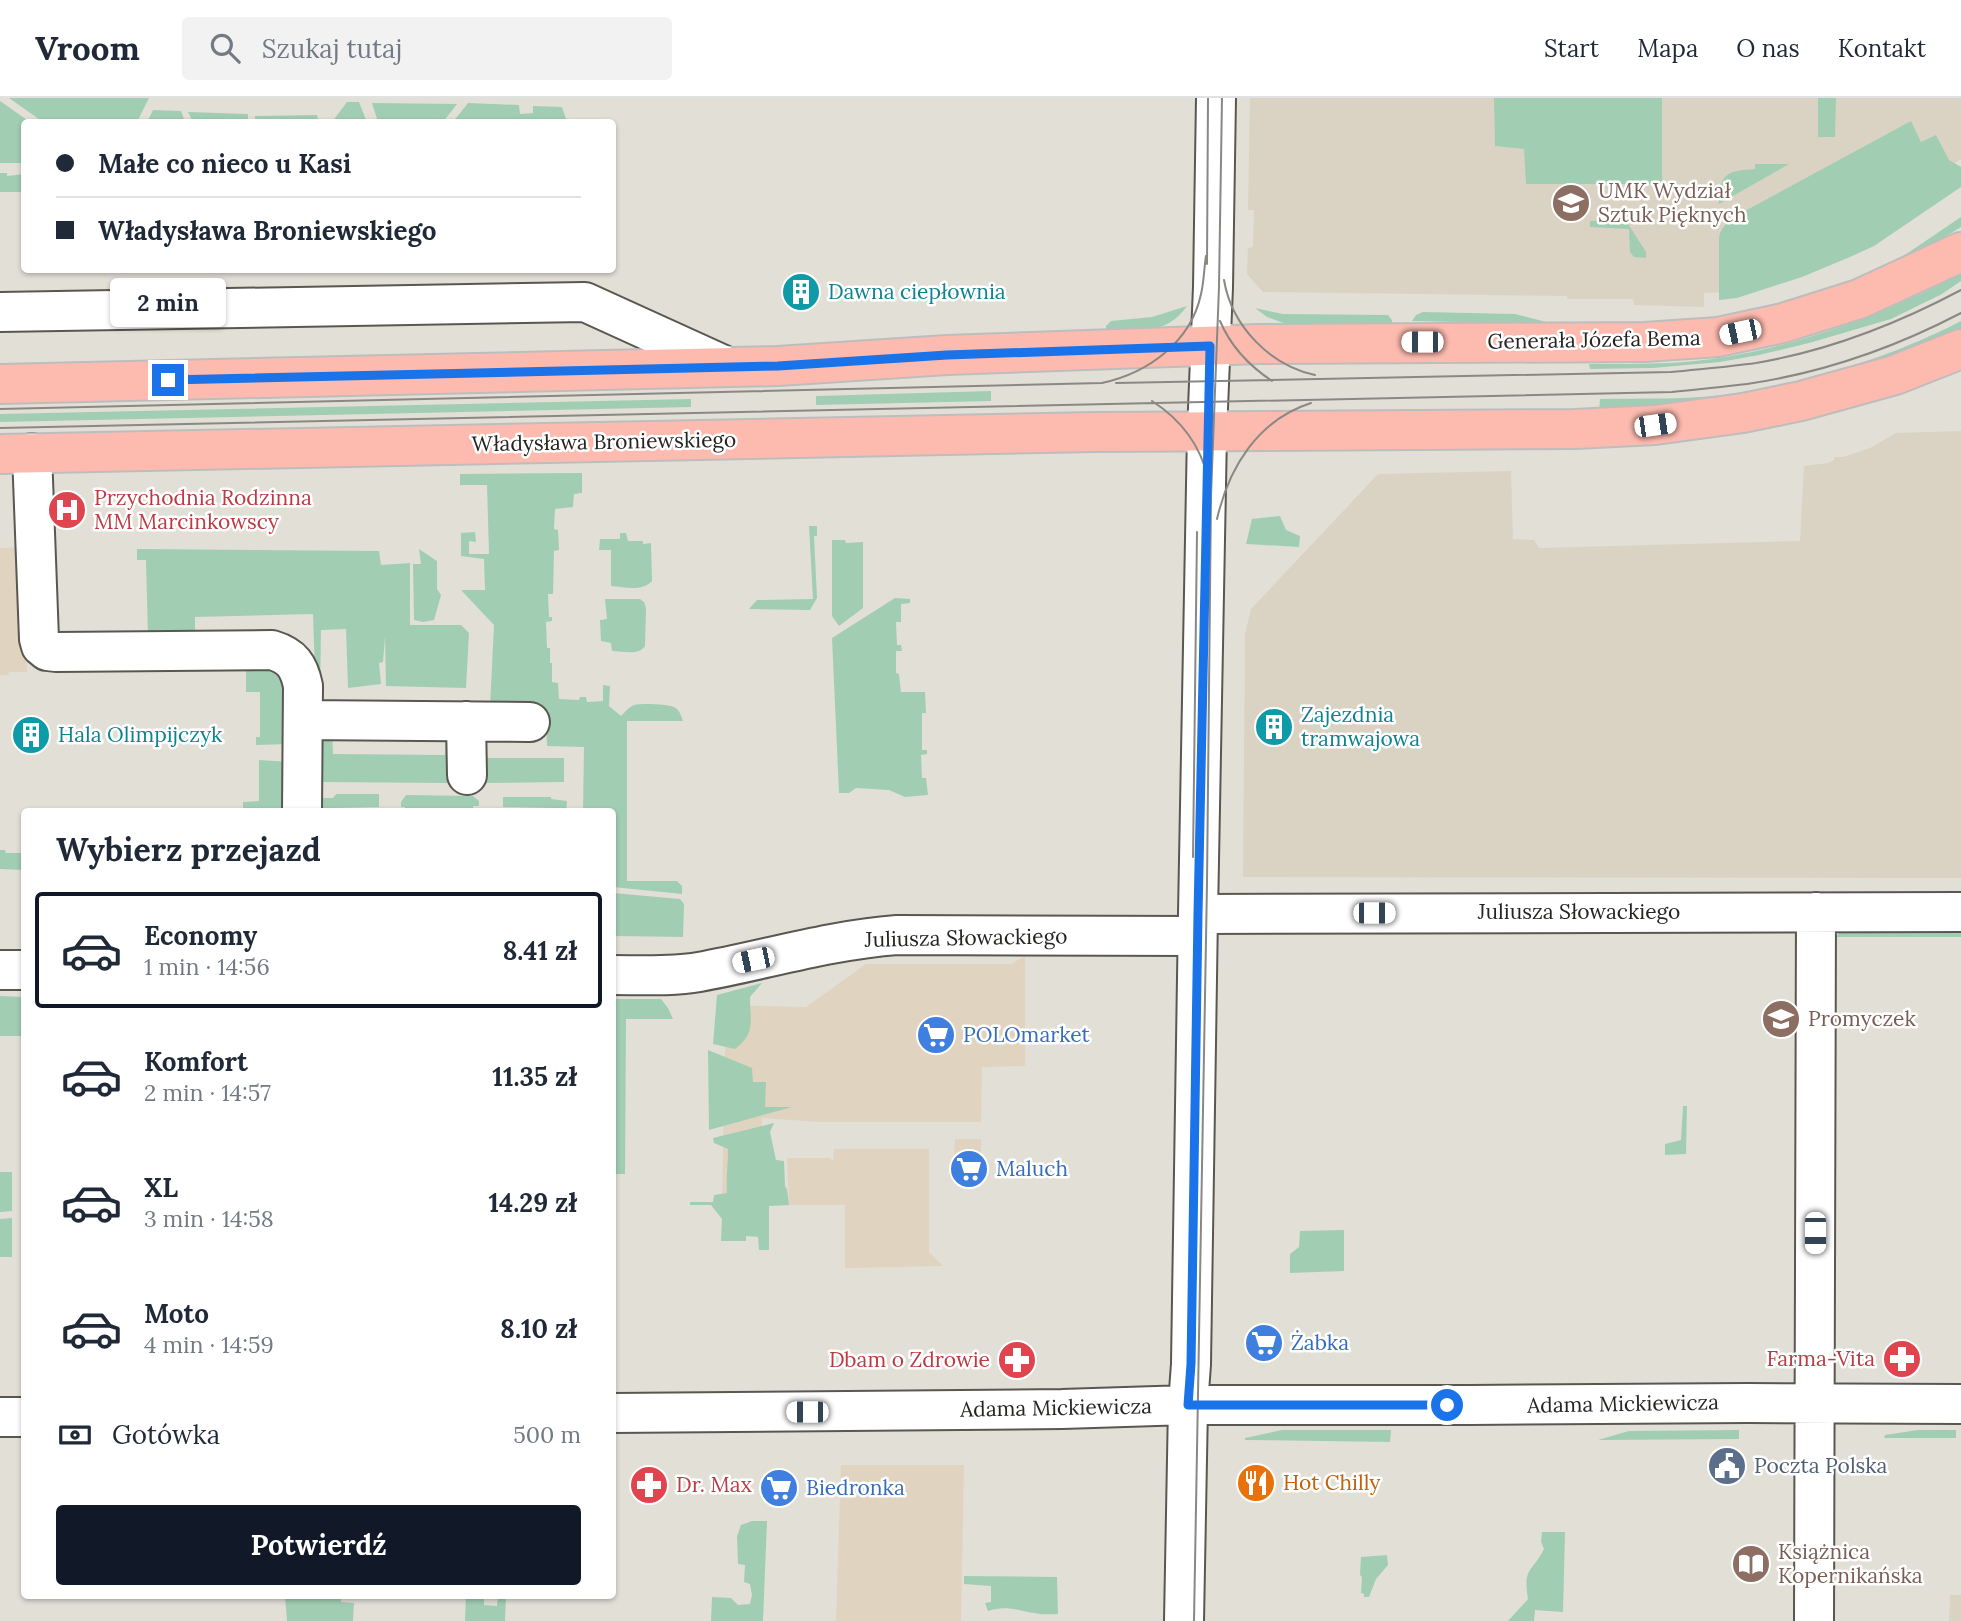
<!DOCTYPE html>
<html lang="pl">
<meta charset="utf-8">
<style>
body{margin:0;font-family:Lora,serif;background:#f2f2f3;color:#1f2937;height:100vh;display:flex;flex-direction:column;font-size:26px;white-space:nowrap}
*{box-sizing:border-box;margin:0}
p{font-size:23px;color:#747a83}
.icon{flex:none;width:38px;height:38px;fill:none;stroke:currentColor;stroke-width:2;stroke-linecap:round;stroke-linejoin:round}
.map{position:relative;flex:1;overflow:hidden}
.panel{position:absolute;left:21px;top:710px;width:595px;height:791px;display:flex;flex-direction:column;background:#fff;border-radius:7px;box-shadow:0 2px 5px #0004}
.panel>*{flex:none}
.top-card{position:absolute;left:21px;top:21px;width:595px;height:154px;border-radius:7px;box-shadow:0 2px 5px #0004;display:grid;align-content:center;height:154px;padding:0 35px;background:#fff}
.end{position:absolute;width:32px;height:32px;margin:-16px;border:9px solid #1a73e8;background:#fff;box-shadow:0 0 0 4px #fff}
.from{border-radius:50%}
.bubble{position:absolute;height:49px;border-radius:7px;background:#fff;box-shadow:0 2px 5px #0004;font-size:23px;font-weight:700;line-height:49px;text-align:center}
.car{position:absolute;width:21px;height:42px;margin:-21px -10px;border-radius:9px;box-shadow:0 0 5px 2px #0007;background:linear-gradient(#fff 24%,#345 0 40%,#fff 0 76%,#345 0 86%,#fff 0)}
.top-card b{display:flex;align-items:center;gap:24px;height:66px;font-size:26px}
.top-card b+b{border-top:2px solid #e0e1e3}
.top-card i{width:18px;height:18px;background:#1f2937}
ul{padding:0;list-style:none}
li{display:flex;align-items:center;gap:21px;height:116px;margin:0 14px 10px;padding:0 21px;border:4px solid transparent;border-radius:7px}
li div{flex:1}
li b{display:block;font-size:26px}
li em{font-style:normal;font-weight:700}
li.on{border-color:#111827}
li>.icon{width:63px;height:63px;stroke-width:1.5}
h2{padding:0 35px;font-size:32px;line-height:84px}
.pay{display:flex;align-items:center;gap:18px;height:77px;padding:0 35px;font-size:26px}
.pay p{margin-inline-start:auto}
.cta{display:flex;gap:14px;margin-top:auto;padding:14px 35px}
.cta a{flex:1;height:80px;border-radius:7px;background:#111827;color:#fff;font-size:28px;font-weight:700;line-height:80px;text-align:center}
header{display:flex;align-items:center;gap:42px;box-sizing:border-box;height:98px;padding:0 35px;background:#fff;border-bottom:2px solid #e0e1e3}
header strong{font-size:33px}
nav{display:flex;gap:38px;margin-inline-start:auto;font-size:24px}
.search{width:490px;height:63px;background:#f2f2f3;display:flex;align-items:center;gap:18px;box-sizing:border-box;padding:0 24px;border-radius:7px;color:#747a83;font-size:26px}
.map>svg:first-child{display:block}
.commercial{fill:#e0d3c0}
.built{fill:#dad3c4}
.green{fill:#a1ceb3}
.lines{fill:none;stroke-linecap:round;stroke-linejoin:round}
.minor-casing{stroke:#5a5751;stroke-width:42}
.major-casing{stroke:#bebdbd;stroke-width:42}
.minor{stroke:#fff;stroke-width:38}
.major{stroke:#fdbbb0;stroke-width:38}
.tram{stroke:#8a8883;stroke-width:2}
.route{stroke:#1a73e8;stroke-width:9}
.labels{text-anchor:middle;stroke-width:5;stroke-linejoin:round;paint-order:stroke}
.education-label{font-size:21px;fill:#785e54;stroke:#fff;text-anchor:start}
.culture-label{font-size:21px;fill:#0d838f;stroke:#fff;text-anchor:start}
.street-label{font-size:21px;fill:#262422;stroke:#fff}
.health-label{font-size:21px;fill:#be3a42;stroke:#fff;text-anchor:start}
.shop-label{font-size:21px;fill:#366cbe;stroke:#fff;text-anchor:start}
.service-label{font-size:21px;fill:#4e5e75;stroke:#fff;text-anchor:start}
.food-label{font-size:21px;fill:#c56008;stroke:#fff;text-anchor:start}
</style>
<header>
<strong>Vroom</strong>
<div class="search"><svg class="icon" aria-label="search" viewBox="0 0 24 24"><circle cx="10" cy="10" r="6"/><path d="M15 15l6 6"/></svg>Szukaj tutaj</div>
<nav><a>Start</a><a>Mapa</a><a>O nas</a><a>Kontakt</a></nav>
</header>
<div class="map">
<svg width="1961" height="1523" viewBox="0 0 1961 1523">
<rect width="100%" height="100%" fill="#e2dfd7"/>
<path class="commercial" d="M24,449L27,574H9L8,577H0V450Z
M1025,858V968L982,969L981,1024H820L762,1020L764,1107L722,1108L726,907L806,909L866,866H1011Z
M955,1041H981V1083L953,1082Z
M834,1051H929V1154L943,1168L845,1170V1107H789L787,1060H830L833,1063Z
M841,1367H964L961,1523H836Z"/>
<path class="built" d="M1250,0H1961V61L1908,97L1723,194L1704,195V209L1634,207L1633,201H1567V198L1263,194L1247,176L1248,150L1253,149L1254,112H1248Z
M1961,333V780L1243,779L1245,536L1251,511L1378,376L1511,373L1513,441L1534,442L1539,450L1800,443L1804,368L1828,365L1834,362V359H1843L1870,350L1896,335Z
M1950,1497H1961V1523H1949Z"/>
<path class="green" d="M9,0H149L137,24H43Z
M1494,0H1662V86H1526L1524,51L1495,48Z
M1818,0H1836L1835,39H1818Z
M0,3L30,24H24V65H0Z
M347,4H359L367,24H332Z
M372,5L457,6L443,24H378Z
M468,5L519,7L520,16L533,15V8L562,9L567,24H453Z
M153,12L181,13L185,24H147Z
M188,14L248,16V23L244,24H193Z
M317,17L319,24L255,23V18Z
M1911,23L1921,44L1936,37L1949,62L1961,69V89L1874,148L1850,159L1802,179L1737,200L1719,202V140C1721,126 1734,120 1745,113Z
M1755,66H1789L1719,106C1719,75 1727,73 1755,71Z
M0,75H7V78L24,76V94H0Z
M1961,119V129L1938,143L1893,165Z
M1625,121L1646,154V160L1634,159L1630,154L1629,131L1590,129V123Z
M1961,175V183L1942,196L1891,221L1809,245L1759,257L1720,264L1653,270L1590,271L1589,266C1616,266 1643,266 1670,265C1745,261 1820,239 1888,210C1913,199 1937,189 1961,175Z
M1187,208C1166,238 1140,231 1106,233V228L1111,223L1152,219Z
M1255,210L1283,216L1388,217L1392,222V227H1289L1267,219Z
M1423,214L1515,216L1554,226L1412,223L1416,217Z
M1961,223V234L1852,272L1737,298L1599,314L1600,301C1640,300 1682,302 1723,297C1800,288 1892,259 1961,223Z
M991,293V303L816,307V298Z
M691,301V309L0,324V316Z
M582,375V395L574,396L573,409L555,411L554,431L558,432L559,452L554,453L553,496H548L549,519H552V523L546,524L547,550H550V565H552V584L558,585L559,601L579,602L580,599H586L587,604L603,603V587L610,588L609,608L621,618C625,614 629,609 634,607C643,605 666,606 674,609C680,612 681,618 683,623H627V783H677L682,788V796L613,789L612,714H583L584,649L547,648L546,622L490,609L494,527L461,492H485L484,461L461,458V435L475,434L476,444L469,443V456H489L487,387H460V376Z
M1280,418L1286,432L1300,438L1299,449L1246,446L1252,421Z
M809,428H817V438H814L817,500L810,512L749,511L757,502L813,501Z
M620,435H626L628,443H643V446L651,445L652,483C641,494 626,489 611,488V452H599L600,441H620Z
M832,442H845L846,445L863,444V510L839,528L832,518Z
M137,451L379,453L381,467L410,465V527H461L469,535L466,590L386,588L385,539L383,564L379,565L381,586L348,590L346,531L321,532L320,594L316,603L313,516L195,519V538L148,540L146,462H137Z
M419,451L437,463V491L441,497L434,522L423,524L414,522L413,466H421Z
M895,500L910,501V505L901,506V524H896L897,547H901L902,553H896V575L899,576L901,594H925L926,615H922V652H927V656L921,657L922,680H926L928,697L905,699L889,692L856,690L849,695H839L832,540Z
M605,501H640L644,504L646,510L645,548C639,558 623,553 612,553L611,545L601,543L600,522L607,521Z
M273,568L292,594L290,646L256,647V639H260V594H246V570Z
M332,633L333,656L445,657L446,634L450,638V685L319,684C320,667 315,643 332,633Z
M481,660H564V684L480,685Z
M259,662L289,664V714H243V704L259,703Z
M336,696H379V709L333,710V714H321V700H333Z
M406,697L473,698L479,703V708H473V711L404,712L405,709H401V704Z
M503,699H551V701L567,703L566,714H553V710L503,709Z
M0,752H5L6,755H24V772L0,771Z
M613,795L680,801L684,806L683,839L613,838Z
M1841,833H1961V839H1836Z
M762,885L750,899C750,923 756,935 735,951L713,946L717,897Z
M0,898L24,899V938H0Z
M613,901H661L668,910L673,921H626L625,1076H613Z
M708,952L752,970L753,984H766L765,1009H792L709,1032Z
M1683,1008H1687L1686,1056L1665,1057V1046L1681,1042Z
M774,1025L770,1034L776,1062L784,1063L785,1088L787,1091L789,1107L769,1108V1152H759L758,1139L746,1138V1143H721L722,1121L711,1107H690V1104H713L714,1097L727,1095C726,1080 728,1067 728,1051L714,1045L713,1040Z
M0,1074H12V1113L0,1114Z
M12,1120V1159H0V1121Z
M1344,1132V1173L1290,1175V1156L1299,1149L1300,1133Z
M1282,1332H1391L1390,1344L1245,1342V1340Z
M1739,1332V1341L1598,1342L1629,1333Z
M1918,1332H1956V1340H1884L1885,1337Z
M752,1423H767L763,1523H711L712,1499L731,1500L738,1507L750,1506L752,1497L750,1486L744,1484L745,1467L738,1466L737,1438L741,1427Z
M1542,1434H1565L1563,1514L1535,1512L1534,1523H1508L1528,1501C1523,1469 1531,1476 1544,1451L1541,1444Z
M1387,1457L1388,1467L1376,1481L1369,1499H1364V1496L1361,1495L1362,1479L1360,1477L1361,1459Z
M964,1478L1057,1479L1058,1516C1050,1516 1042,1517 1034,1515C1016,1512 1005,1507 988,1513L985,1505L991,1504V1488L964,1486Z
M285,1498H341V1504L354,1505L353,1523H287Z
M466,1498H484V1507L497,1508L498,1498H506L505,1523H465Z"/>
<g class="lines">
<defs>
<path id="minor" d="M0,214L585,204L728,269
M32,355L39,541L41,548L47,553L56,554L272,552C292,558 299,568 303,588L302,714
M303,622L530,624
M466,623L467,677
M1198,816L1961,814
M0,872H24
M612,877C641,877 671,879 699,874C765,862 830,842 897,837L1197,838
M612,1315L1062,1311L1188,1307H1470L1748,1305L1961,1306
M0,1319H24
M1184,1523L1188,1307L1191,1266L1198,816L1207,334L1213,189L1216,0
M1814,1523L1816,814"/>
<path id="major" d="M0,286L778,268L947,257L1258,246L1645,244L1718,239L1783,225L1859,201L1961,154
M0,356L1095,334L1575,331L1655,327L1743,315L1801,303L1895,277L1961,251"/>
</defs>
<use href="#minor" class="minor-casing"/>
<use href="#major" class="major-casing"/>
<use href="#minor" class="minor"/>
<use href="#major" class="major"/>
<path class="tram" d="M1207,166L1208,0
M1224,182C1232,229 1270,267 1315,277
M1220,223C1231,249 1248,267 1272,283
M1116,285L1671,274C1699,271 1728,269 1756,265C1827,253 1897,226 1961,192
M1152,303C1180,321 1200,346 1208,380
M0,311L1102,285C1148,275 1191,244 1201,196C1204,184 1204,170 1206,158
M0,330L1672,294C1697,291 1723,289 1747,286C1822,275 1894,250 1961,215
M1217,421C1229,369 1258,322 1311,305
M1193,759L1197,434
M1194,1523L1207,785L1211,397L1219,189L1222,0"/>
</g>
<g class="lines">
<path class="route" d="M168,282L778,268L947,257L1210,248L1198,816L1191,1266L1188,1307H1447"/>
</g>
<defs>
<symbol id="university-disc" viewBox="-11 -11 22 22"><circle r="9.5" fill="#8d6e63" stroke="#fff"/><path d="M0-5L7-2L0 1L-7-2ZM-4 1L0 2.5L4 1V4Q0 6-4 4Z" fill="#fff"/></symbol>
<symbol id="building-disc" viewBox="-11 -11 22 22"><circle r="9.5" fill="#0f9aa8" stroke="#fff"/><path d="M-4-6H4V6H1V3H-1V6H-4ZM-2.5-4.3h1.7v1.8h-1.7ZM.8-4.3h1.7v1.8H.8ZM-2.5-1h1.7V.8h-1.7ZM.8-1h1.7V.8H.8Z" fill="#fff"/></symbol>
<symbol id="hospital-disc" viewBox="-11 -11 22 22"><circle r="9.5" fill="#e0444e" stroke="#fff"/><path d="M-5-5h3v3.5h4V-5h3V5h-3V1.5h-4V5h-3Z" fill="#fff"/></symbol>
<symbol id="school-disc" viewBox="-11 -11 22 22"><circle r="9.5" fill="#8d6e63" stroke="#fff"/><path d="M0-5L7-2L0 1L-7-2ZM-4 1L0 2.5L4 1V4Q0 6-4 4Z" fill="#fff"/></symbol>
<symbol id="supermarket-disc" viewBox="-11 -11 22 22"><circle r="9.5" fill="#3f7fe0" stroke="#fff"/><path d="M-6-5.5h2.5l.6 2H6L4.5 2H-2.5L-4.4-4H-6ZM-1.5 3.2a1.3 1.3 0 1 0 .1 0ZM3 3.2a1.3 1.3 0 1 0 .1 0Z" fill="#fff"/></symbol>
<symbol id="pharmacy-disc" viewBox="-11 -11 22 22"><circle r="9.5" fill="#e0444e" stroke="#fff"/><path d="M-2-6h4v4h4v4h-4v4h-4v-4h-4v-4h4Z" fill="#fff"/></symbol>
<symbol id="civic-disc" viewBox="-11 -11 22 22"><circle r="9.5" fill="#5c6f8a" stroke="#fff"/><path d="M-.6-6.5H3V-4.5H.6V-3L4-1V1h2V6H-6V1h2V-1L-.6-3ZM-1.2 2.5V6h2.4V2.5Z" fill="#fff"/></symbol>
<symbol id="restaurant-disc" viewBox="-11 -11 22 22"><circle r="9.5" fill="#e8710a" stroke="#fff"/><path d="M-5-6h1v4h1v-4h1v4h1v-4h1v5L-1.5 .5V6h-2V.5L-5-1ZM5-6V6H3V1.5H1.5Q1.5-4 5-6Z" fill="#fff"/></symbol>
<symbol id="library-disc" viewBox="-11 -11 22 22"><circle r="9.5" fill="#8d6e63" stroke="#fff"/><path d="M-6-4Q-3-5.5-.7-3.5V5Q-3 3-6 4ZM6-4Q3-5.5 .7-3.5V5Q3 3 6 4Z" fill="#fff"/></symbol>
</defs>
<g fill-rule="evenodd">
<use href="#university-disc" x="1549" y="83" width="44" height="44"/>
<use href="#building-disc" x="779" y="172" width="44" height="44"/>
<use href="#hospital-disc" x="45" y="390" width="44" height="44"/>
<use href="#building-disc" x="1252" y="607" width="44" height="44"/>
<use href="#building-disc" x="9" y="615" width="44" height="44"/>
<use href="#school-disc" x="1759" y="899" width="44" height="44"/>
<use href="#supermarket-disc" x="914" y="915" width="44" height="44"/>
<use href="#supermarket-disc" x="947" y="1049" width="44" height="44"/>
<use href="#supermarket-disc" x="1242" y="1223" width="44" height="44"/>
<use href="#pharmacy-disc" x="1880" y="1239" width="44" height="44"/>
<use href="#pharmacy-disc" x="995" y="1240" width="44" height="44"/>
<use href="#civic-disc" x="1705" y="1346" width="44" height="44"/>
<use href="#restaurant-disc" x="1234" y="1363" width="44" height="44"/>
<use href="#pharmacy-disc" x="627" y="1365" width="44" height="44"/>
<use href="#supermarket-disc" x="757" y="1368" width="44" height="44"/>
<use href="#library-disc" x="1729" y="1444" width="44" height="44"/>
</g>
<g class="labels">
<g class="education-label">
<text x="1598" y="100">UMK Wydział<tspan x="1598" dy="24">Sztuk Pięknych</tspan></text>
<text x="1808" y="928">Promyczek</text>
<text x="1778" y="1461">Książnica<tspan x="1778" dy="24">Kopernikańska</tspan></text>
</g>
<g class="culture-label">
<text x="828" y="201">Dawna ciepłownia</text>
<text x="1301" y="624">Zajezdnia<tspan x="1301" dy="24">tramwajowa</tspan></text>
<text x="58" y="644">Hala Olimpijczyk</text>
</g>
<g class="street-label">
<text transform="translate(1594 242) rotate(-1)" y="7">Generała Józefa Bema</text>
<text transform="translate(604 344) rotate(-1)" y="7">Władysława Broniewskiego</text>
<text x="1579" y="821">Juliusza Słowackiego</text>
<text transform="translate(966 840) rotate(-1)" y="7">Juliusza Słowackiego</text>
<text transform="translate(1623 1306) rotate(-1)" y="7">Adama Mickiewicza</text>
<text transform="translate(1056 1310) rotate(-1)" y="7">Adama Mickiewicza</text>
</g>
<g class="health-label">
<text x="94" y="407">Przychodnia Rodzinna<tspan x="94" dy="24">MM Marcinkowscy</tspan></text>
<text x="1875" y="1268" text-anchor="end">Farma-Vita</text>
<text x="990" y="1269" text-anchor="end">Dbam o Zdrowie</text>
<text x="676" y="1394">Dr. Max</text>
</g>
<g class="shop-label">
<text x="963" y="944">POLOmarket</text>
<text x="996" y="1078">Maluch</text>
<text x="1291" y="1252">Żabka</text>
<text x="806" y="1397">Biedronka</text>
</g>
<g class="service-label">
<text x="1754" y="1375">Poczta Polska</text>
</g>
<g class="food-label">
<text x="1283" y="1392">Hot Chilly</text>
</g>
</g>
</svg>
<i class="end from" style="left:1447px;top:1307px"></i>
<i class="end" style="left:168px;top:282px"></i>
<div class="bubble" style="left:110px;top:180px;width:116px">2 min</div>
<i class="car" style="left:1740px;top:234px;rotate:258deg"></i>
<i class="car" style="left:1422px;top:244px;rotate:270deg"></i>
<i class="car" style="left:1655px;top:327px;rotate:82deg"></i>
<i class="car" style="left:1374px;top:815px;rotate:90deg"></i>
<i class="car" style="left:753px;top:862px;rotate:258deg"></i>
<i class="car" style="left:1815px;top:1135px;rotate:180deg"></i>
<i class="car" style="left:807px;top:1314px;rotate:270deg"></i>
<div class="top-card">
<b><i class="from"></i>Małe co nieco u Kasi</b>
<b><i></i>Władysława Broniewskiego</b>
</div>
<section class="panel">
<h2>Wybierz przejazd</h2>
<ul>
<li class="on"><svg class="icon" aria-label="car" viewBox="0 0 24 24"><path d="M5 17H2v-5l4-1 3-4h7l3 4 3 1v5h-3M9 17h6M6 11h13"/><circle cx="7" cy="17" r="2"/><circle cx="17" cy="17" r="2"/></svg><div><b>Economy</b><p>1 min · 14:56</p></div><em>8.41 zł</em></li>
<li><svg class="icon" aria-label="car" viewBox="0 0 24 24"><path d="M5 17H2v-5l4-1 3-4h7l3 4 3 1v5h-3M9 17h6M6 11h13"/><circle cx="7" cy="17" r="2"/><circle cx="17" cy="17" r="2"/></svg><div><b>Komfort</b><p>2 min · 14:57</p></div><em>11.35 zł</em></li>
<li><svg class="icon" aria-label="car" viewBox="0 0 24 24"><path d="M5 17H2v-5l4-1 3-4h7l3 4 3 1v5h-3M9 17h6M6 11h13"/><circle cx="7" cy="17" r="2"/><circle cx="17" cy="17" r="2"/></svg><div><b>XL</b><p>3 min · 14:58</p></div><em>14.29 zł</em></li>
<li><svg class="icon" aria-label="car" viewBox="0 0 24 24"><path d="M5 17H2v-5l4-1 3-4h7l3 4 3 1v5h-3M9 17h6M6 11h13"/><circle cx="7" cy="17" r="2"/><circle cx="17" cy="17" r="2"/></svg><div><b>Moto</b><p>4 min · 14:59</p></div><em>8.10 zł</em></li>
</ul>
<div class="pay"><svg class="icon" aria-label="cash" viewBox="0 0 24 24"><path d="M3 7h18v10H3z"/><circle cx="12" cy="12" r="2"/></svg>Gotówka<p>500 m</p></div>
<div class="cta"><a>Potwierdź</a></div>
</section>
</div>
